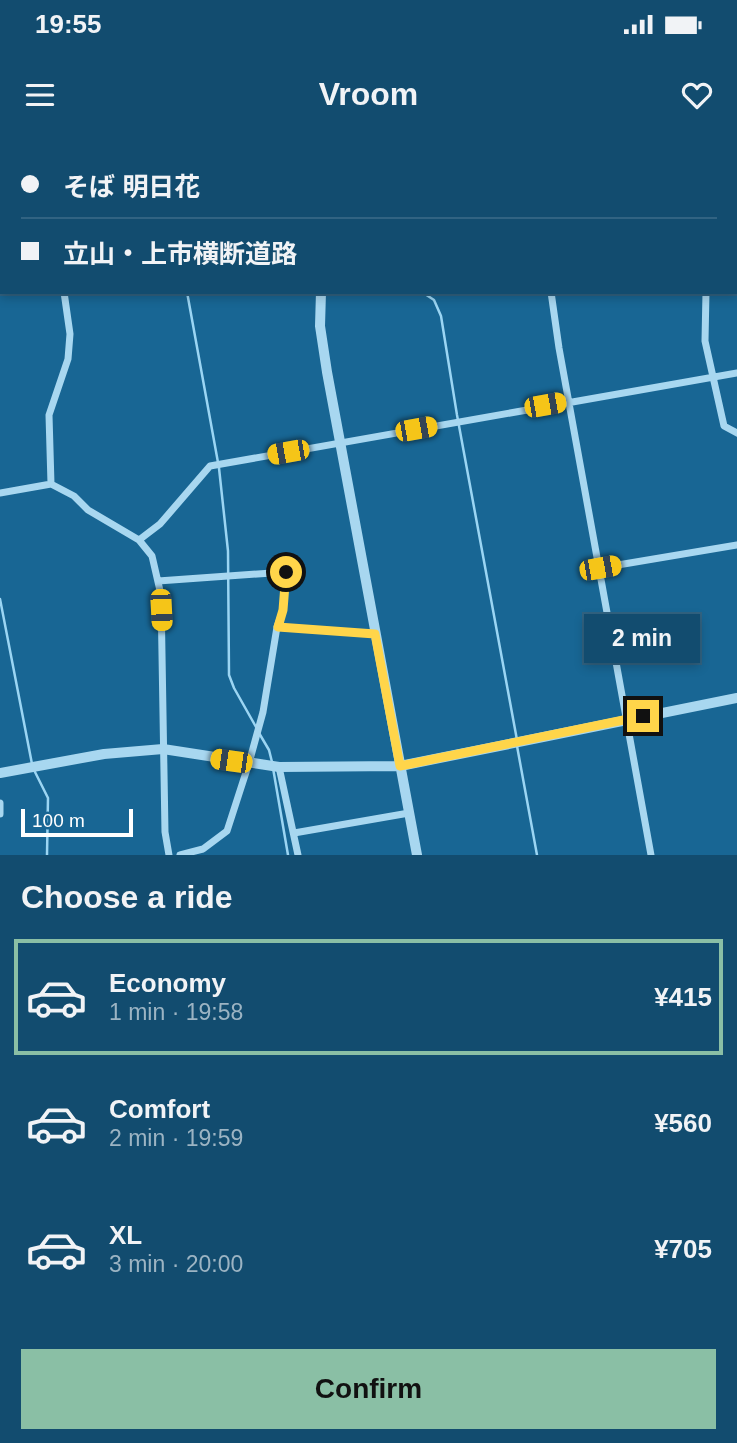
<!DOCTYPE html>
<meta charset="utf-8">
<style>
body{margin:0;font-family:Helvetica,"Noto Sans JP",sans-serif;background:#1f5677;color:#f1f3f6;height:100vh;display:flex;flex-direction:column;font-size:26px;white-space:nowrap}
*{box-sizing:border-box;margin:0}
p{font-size:23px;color:#9cb4c3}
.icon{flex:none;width:38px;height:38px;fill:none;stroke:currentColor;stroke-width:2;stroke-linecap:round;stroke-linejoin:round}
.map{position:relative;height:715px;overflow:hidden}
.side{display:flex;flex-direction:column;background:#124c6f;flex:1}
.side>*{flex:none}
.guide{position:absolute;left:0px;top:0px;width:738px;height:154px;box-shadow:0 4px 10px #0003,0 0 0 2px #316382;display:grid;align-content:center;height:154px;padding:0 21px;background:#124c6f}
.scale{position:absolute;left:21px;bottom:18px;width:112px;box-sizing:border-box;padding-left:7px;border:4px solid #fff;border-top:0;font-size:19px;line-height:24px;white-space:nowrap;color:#fff;-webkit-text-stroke:5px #186694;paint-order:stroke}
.end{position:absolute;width:32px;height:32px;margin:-16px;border:9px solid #ffd54a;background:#111;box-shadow:0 0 0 4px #111}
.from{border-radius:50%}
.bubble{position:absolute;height:49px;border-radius:0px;background:#124c6f;box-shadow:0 4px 10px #0003,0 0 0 2px #316382;font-size:23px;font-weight:700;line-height:49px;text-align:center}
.car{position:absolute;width:21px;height:42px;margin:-21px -10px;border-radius:9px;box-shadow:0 0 5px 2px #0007;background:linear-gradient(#f5c518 24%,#345 0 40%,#f5c518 0 76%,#345 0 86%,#f5c518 0)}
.guide b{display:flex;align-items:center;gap:24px;height:66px;font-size:26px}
.guide b+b{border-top:2px solid #316382}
.guide i{width:18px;height:18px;background:#f1f3f6}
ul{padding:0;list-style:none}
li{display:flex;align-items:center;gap:21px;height:116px;margin:0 14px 10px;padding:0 7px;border:4px solid transparent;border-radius:0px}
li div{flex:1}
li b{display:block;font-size:26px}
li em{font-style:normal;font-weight:700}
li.selected{border-color:#8abfa5}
li>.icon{width:63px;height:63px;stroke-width:1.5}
h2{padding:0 21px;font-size:32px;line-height:84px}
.action{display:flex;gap:14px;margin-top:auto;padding:14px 21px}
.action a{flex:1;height:80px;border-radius:0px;background:#8abfa5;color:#111;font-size:28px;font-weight:700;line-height:80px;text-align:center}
.status{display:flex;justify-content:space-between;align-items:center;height:49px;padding:0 35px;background:#124c6f;direction:ltr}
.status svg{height:19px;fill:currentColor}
header{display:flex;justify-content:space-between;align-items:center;height:91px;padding:0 21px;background:#124c6f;font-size:32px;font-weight:700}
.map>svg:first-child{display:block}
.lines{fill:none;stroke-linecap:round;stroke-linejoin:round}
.stream{stroke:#9bd5f3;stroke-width:2.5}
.minor{stroke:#a8d7f0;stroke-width:7}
.tertiary{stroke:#a8d7f0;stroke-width:10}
.route{stroke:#ffd54a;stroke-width:9}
</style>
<div class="status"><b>19:55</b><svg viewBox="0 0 49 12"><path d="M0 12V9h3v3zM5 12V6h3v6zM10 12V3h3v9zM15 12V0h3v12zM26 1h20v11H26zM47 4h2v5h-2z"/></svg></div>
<header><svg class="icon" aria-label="menu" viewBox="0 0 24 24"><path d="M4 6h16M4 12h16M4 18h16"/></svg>Vroom<svg class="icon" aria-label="heart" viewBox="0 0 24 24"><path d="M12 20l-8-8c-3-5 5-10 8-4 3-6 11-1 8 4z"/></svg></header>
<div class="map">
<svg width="737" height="715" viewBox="0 0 737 715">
<rect width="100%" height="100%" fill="#186694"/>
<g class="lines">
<path class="stream" d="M161,0V2
M708,0L709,2
M372,2L373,0
M737,17V18
M187,152L219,328L228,411L229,535L234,548L256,587
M422,152L434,160L441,176L457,275L517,600
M0,459L32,624
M259,593L269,610L272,622
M517,606L537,715
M273,628L288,715
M34,630L48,658L47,715"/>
<path class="minor" d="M35,0V2
M577,0V2
M378,2L379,0
M533,2V0
M0,74L2,73
M551,152L559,208L651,715
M706,152L705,201L724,286L737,293
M51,344L49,275L68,219L70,194L64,152
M0,353L51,344L74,356L88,370L139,400L152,416L161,455L165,692L169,715
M139,400L160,384L210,326L737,233
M600,428L737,405
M158,441L286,432L283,470L277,487L375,494
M279,627L298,715
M0,663V674
M294,693L409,673
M180,715L203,709L227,691L249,623L263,572L277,487"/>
<path class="tertiary" d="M286,0V2
M321,152L320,186L327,232L417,715
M0,633L104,614L163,609L279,627L400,626L737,558"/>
</g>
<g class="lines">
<path class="route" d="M286,432L283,470L278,487L375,494L400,626L643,576"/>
</g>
</svg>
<div class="scale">100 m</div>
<i class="end from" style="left:286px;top:432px"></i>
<i class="end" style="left:643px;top:576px"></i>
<div class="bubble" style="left:584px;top:474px;width:116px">2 min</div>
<i class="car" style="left:545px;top:265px;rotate:80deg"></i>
<i class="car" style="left:416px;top:289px;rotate:80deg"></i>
<i class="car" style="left:288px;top:312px;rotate:260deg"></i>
<i class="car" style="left:600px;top:428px;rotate:80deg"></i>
<i class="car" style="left:161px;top:470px;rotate:177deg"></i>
<i class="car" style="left:231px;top:621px;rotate:278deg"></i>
<div class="guide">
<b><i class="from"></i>そば 明日花</b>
<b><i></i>立山・上市横断道路</b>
</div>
</div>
<section class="side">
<h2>Choose a ride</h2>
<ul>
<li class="selected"><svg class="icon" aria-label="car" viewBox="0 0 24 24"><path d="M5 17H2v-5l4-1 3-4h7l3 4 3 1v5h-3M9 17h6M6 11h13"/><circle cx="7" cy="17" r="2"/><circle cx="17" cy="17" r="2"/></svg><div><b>Economy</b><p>1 min · 19:58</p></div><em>¥415</em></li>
<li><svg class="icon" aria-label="car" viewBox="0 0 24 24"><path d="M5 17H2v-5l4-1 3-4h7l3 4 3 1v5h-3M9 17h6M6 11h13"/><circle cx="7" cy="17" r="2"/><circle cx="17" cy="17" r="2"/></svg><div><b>Comfort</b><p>2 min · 19:59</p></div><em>¥560</em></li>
<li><svg class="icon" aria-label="car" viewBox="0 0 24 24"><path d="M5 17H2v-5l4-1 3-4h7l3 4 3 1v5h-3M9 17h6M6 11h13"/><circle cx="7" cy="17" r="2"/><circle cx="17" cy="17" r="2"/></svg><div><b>XL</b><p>3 min · 20:00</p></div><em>¥705</em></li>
</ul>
<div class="action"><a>Confirm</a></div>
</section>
